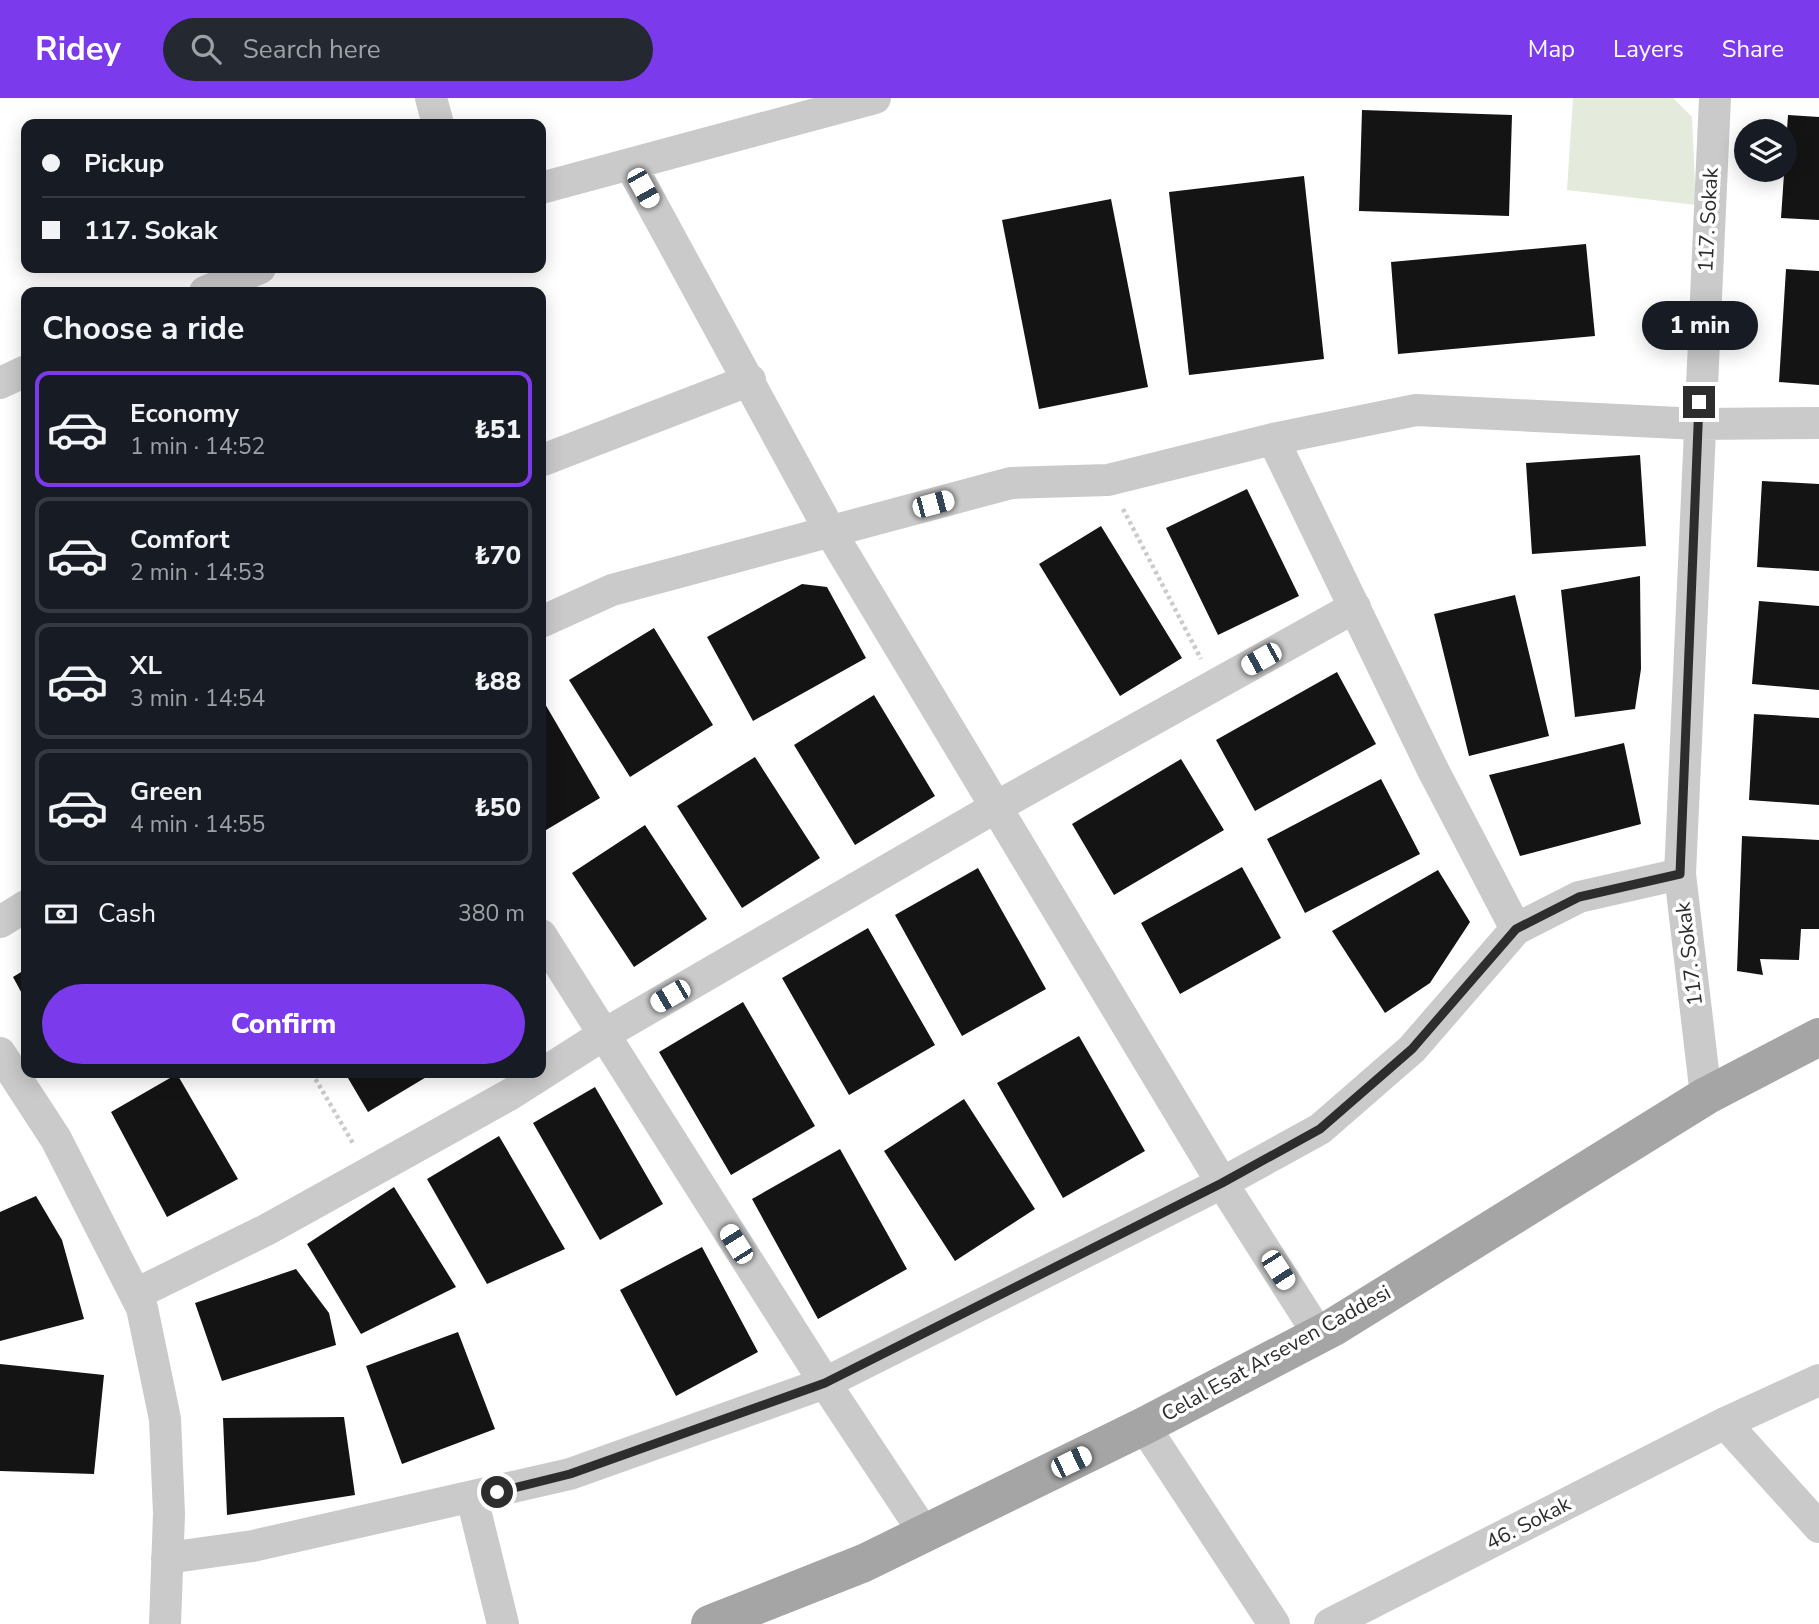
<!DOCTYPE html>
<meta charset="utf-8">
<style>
body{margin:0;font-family:"Nunito Sans",sans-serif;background:#242831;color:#f1f3f6;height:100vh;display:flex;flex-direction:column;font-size:26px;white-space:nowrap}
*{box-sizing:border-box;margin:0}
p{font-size:23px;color:#9ea1a6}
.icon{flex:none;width:38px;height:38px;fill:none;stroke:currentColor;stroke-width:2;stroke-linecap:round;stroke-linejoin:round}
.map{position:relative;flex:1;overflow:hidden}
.drawer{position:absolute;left:21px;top:189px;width:525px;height:791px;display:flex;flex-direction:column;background:#171b24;border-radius:14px;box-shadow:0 4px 18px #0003}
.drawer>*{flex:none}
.guide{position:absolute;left:21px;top:21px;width:525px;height:154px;border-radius:14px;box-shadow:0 4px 18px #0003;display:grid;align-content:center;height:154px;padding:0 21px;background:#171b24}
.controls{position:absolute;left:1734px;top:21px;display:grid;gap:14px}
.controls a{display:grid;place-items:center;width:63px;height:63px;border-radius:50%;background:#171b24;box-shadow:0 4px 18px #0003;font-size:35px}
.end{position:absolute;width:32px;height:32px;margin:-16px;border:9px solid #2d2d2d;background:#fff;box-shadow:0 0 0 4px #fff}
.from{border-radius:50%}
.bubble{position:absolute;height:49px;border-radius:24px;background:#171b24;box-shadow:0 4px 18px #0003;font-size:23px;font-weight:800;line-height:49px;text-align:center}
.car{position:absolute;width:21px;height:42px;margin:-21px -10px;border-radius:9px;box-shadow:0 0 5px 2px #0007;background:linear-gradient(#fff 24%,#345 0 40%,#fff 0 76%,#345 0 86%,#fff 0)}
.guide b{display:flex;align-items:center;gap:24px;height:66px;font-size:26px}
.guide b+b{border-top:2px solid #363941}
.guide i{width:18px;height:18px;background:#f1f3f6}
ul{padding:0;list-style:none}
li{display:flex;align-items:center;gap:21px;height:116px;margin:0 14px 10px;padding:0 7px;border:4px solid #363941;border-radius:14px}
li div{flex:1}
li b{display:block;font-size:26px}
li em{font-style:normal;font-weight:800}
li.active{border-color:#7c3aed}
li>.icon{width:63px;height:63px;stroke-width:1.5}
h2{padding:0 21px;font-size:32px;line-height:84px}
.pay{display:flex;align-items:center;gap:18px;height:77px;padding:0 21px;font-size:26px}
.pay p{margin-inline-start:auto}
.button{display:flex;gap:14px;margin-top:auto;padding:14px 21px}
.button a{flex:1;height:80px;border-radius:42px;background:#7c3aed;color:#fff;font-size:28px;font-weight:800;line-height:80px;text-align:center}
header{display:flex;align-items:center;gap:42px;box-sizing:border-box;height:98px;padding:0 35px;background:#7c3aed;color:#fff}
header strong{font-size:33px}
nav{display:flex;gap:38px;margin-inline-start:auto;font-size:24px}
.search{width:490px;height:63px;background:#242831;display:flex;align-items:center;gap:18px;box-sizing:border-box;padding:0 24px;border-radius:38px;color:#9ea1a6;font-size:26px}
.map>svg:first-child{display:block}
.green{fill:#e4eadc}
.building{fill:#141414}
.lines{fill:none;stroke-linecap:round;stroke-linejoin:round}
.path{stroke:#cacaca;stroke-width:4.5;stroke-dasharray:3.5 3.5;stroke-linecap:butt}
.minor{stroke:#cacaca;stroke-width:32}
.major{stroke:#a5a5a5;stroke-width:38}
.route{stroke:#2d2d2d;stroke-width:9}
.labels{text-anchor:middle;stroke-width:7;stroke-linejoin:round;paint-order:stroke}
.street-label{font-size:21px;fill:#2d2d2d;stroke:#fff}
</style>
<header>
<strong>Ridey</strong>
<div class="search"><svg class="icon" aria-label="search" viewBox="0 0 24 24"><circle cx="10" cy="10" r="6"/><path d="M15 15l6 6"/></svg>Search here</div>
<nav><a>Map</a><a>Layers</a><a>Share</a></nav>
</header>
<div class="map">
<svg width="1819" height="1526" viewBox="0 0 1819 1526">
<rect width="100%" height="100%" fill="#fff"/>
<path class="green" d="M1573,0H1673L1692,19L1696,107L1567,92Z"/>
<path class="building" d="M1362,12L1512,17L1509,118L1359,113Z
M1788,17L1819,19V122L1781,120Z
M1304,78L1324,261L1189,277L1169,94Z
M1111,101L1148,289L1039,311L1002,122Z
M1586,146L1595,238L1398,256L1391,164Z
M1786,171L1819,173V287L1779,284Z
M1640,357L1646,448L1532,456L1526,365Z
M1762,383L1819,386V473L1757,469Z
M1247,391L1299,498L1218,537L1166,430Z
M1101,428L1182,560L1120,598L1039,466Z
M1640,478L1641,571L1635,611L1575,619L1561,492Z
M802,486L827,489L866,560L753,623L707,539Z
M1515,497L1549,638L1469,658L1434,516Z
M1759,503L1819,508V592L1752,586Z
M654,530L713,627L630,679L569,582Z
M1337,574L1376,646L1255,713L1216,642Z
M874,597L935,698L855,747L794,647Z
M541,599L600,700L541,735Z
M1754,616L1819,620V707L1749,702Z
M1624,645L1641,726L1520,758L1489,677Z
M755,659L820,760L742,810L677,708Z
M1181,661L1224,732L1114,797L1072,726Z
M1381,681L1420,756L1305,815L1267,741Z
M645,727L707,821L634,869L572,775Z
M1742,738L1819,742V831H1801L1799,862L1760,861L1763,877L1737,873Z
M1242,769L1281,840L1180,896L1141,825Z
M978,770L1046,891L962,938L895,817Z
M1438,772L1470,824L1430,885L1385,915L1332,833Z
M868,830L935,947L849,997L782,880Z
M26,871V903L13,879Z
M743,904L815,1028L731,1077L659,954Z
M1079,938L1145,1053L1063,1100L997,985Z
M345,975H433L368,1014Z
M177,976L238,1081L167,1119L111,1014Z
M595,989L663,1106L600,1142L533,1025Z
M964,1001L1035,1111L955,1163L884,1053Z
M499,1038L565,1151L487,1186L427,1081Z
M840,1051L907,1171L818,1221L752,1101Z
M394,1089L456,1189L361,1236L307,1146Z
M36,1098L62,1142L84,1221L0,1243V1114Z
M702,1149L758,1254L676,1298L620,1192Z
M296,1171L329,1215L336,1247L222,1283L195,1205Z
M458,1234L495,1331L402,1366L366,1268Z
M0,1266L104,1277L94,1376L0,1373Z
M344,1319L355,1397L227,1417L223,1320Z"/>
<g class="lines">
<path class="path" d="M1123,411L1201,561
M312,975L354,1047"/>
<path class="minor" d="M431,0L438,26
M541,90L875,0
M205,194L260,170
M0,285L26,273
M1273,341L1432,670L1516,831L1412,951L1320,1031L1222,1085L1319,1237
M543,362L750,282
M541,524L612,492L1011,385L1108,382L1273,341L1416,312L1698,326L1819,325
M0,824L26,808
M1516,831L1579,799L1680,776
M541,837L825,1285L925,1436
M0,955L56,1041L142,1210L165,1321L169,1416L165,1526
M1706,998L1680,776L1715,0
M136,1196L266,1132L509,997L603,937L996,709L1355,509
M1725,1325L1819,1429
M1144,1328L1274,1526
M472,1400L503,1526
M167,1460L253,1448L570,1376L825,1285L1222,1085L830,433L630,66
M1330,1526L1725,1325L1819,1282"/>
<path class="major" d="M710,1526L864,1465L1144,1328L1332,1230L1706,998L1819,939"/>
</g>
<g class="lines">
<path class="route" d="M497,1394L570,1376L825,1285L1222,1085L1320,1031L1412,951L1516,831L1579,799L1680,776L1699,304"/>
</g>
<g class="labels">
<g class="street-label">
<text transform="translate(1708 122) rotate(-87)" y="7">117. Sokak</text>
<text transform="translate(1689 856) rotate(-97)" y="7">117. Sokak</text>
<text transform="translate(1276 1255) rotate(-29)" y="7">Celal Esat Arseven Caddesi</text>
<text transform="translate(1528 1425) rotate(-27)" y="7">46. Sokak</text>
</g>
</g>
</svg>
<div class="controls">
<a><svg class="icon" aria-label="layers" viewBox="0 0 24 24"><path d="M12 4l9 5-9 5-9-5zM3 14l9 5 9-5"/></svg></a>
</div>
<i class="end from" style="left:497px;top:1394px"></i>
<i class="end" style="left:1699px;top:304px"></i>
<div class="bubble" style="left:1642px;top:203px;width:116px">1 min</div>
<i class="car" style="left:643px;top:90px;rotate:151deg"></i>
<i class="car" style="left:933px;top:406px;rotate:75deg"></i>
<i class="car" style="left:1261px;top:561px;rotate:241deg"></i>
<i class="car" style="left:670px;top:898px;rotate:240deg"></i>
<i class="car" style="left:736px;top:1146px;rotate:328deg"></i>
<i class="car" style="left:1278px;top:1172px;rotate:147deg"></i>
<i class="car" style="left:1071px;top:1364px;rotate:64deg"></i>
<div class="guide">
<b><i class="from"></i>Pickup</b>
<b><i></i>117. Sokak</b>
</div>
<section class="drawer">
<h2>Choose a ride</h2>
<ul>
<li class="active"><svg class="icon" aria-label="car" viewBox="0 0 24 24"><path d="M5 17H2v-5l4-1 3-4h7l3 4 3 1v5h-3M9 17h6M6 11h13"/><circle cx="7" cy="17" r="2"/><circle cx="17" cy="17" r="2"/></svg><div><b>Economy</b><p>1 min · 14:52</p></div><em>₺51</em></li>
<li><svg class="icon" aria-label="car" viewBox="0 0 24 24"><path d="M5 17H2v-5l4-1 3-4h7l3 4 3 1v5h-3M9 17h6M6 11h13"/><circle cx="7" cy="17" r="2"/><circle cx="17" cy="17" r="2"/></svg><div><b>Comfort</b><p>2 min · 14:53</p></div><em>₺70</em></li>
<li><svg class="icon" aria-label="car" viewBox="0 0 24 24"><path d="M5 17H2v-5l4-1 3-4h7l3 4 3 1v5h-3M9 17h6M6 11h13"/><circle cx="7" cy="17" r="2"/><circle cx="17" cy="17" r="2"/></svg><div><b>XL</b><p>3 min · 14:54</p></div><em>₺88</em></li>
<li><svg class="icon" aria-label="car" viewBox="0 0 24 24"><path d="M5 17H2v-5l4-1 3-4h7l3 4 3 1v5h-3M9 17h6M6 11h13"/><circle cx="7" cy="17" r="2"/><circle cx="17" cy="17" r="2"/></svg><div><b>Green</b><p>4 min · 14:55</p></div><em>₺50</em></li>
</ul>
<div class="pay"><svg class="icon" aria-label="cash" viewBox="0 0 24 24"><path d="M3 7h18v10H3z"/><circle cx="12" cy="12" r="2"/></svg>Cash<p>380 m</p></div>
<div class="button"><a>Confirm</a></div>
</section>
</div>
